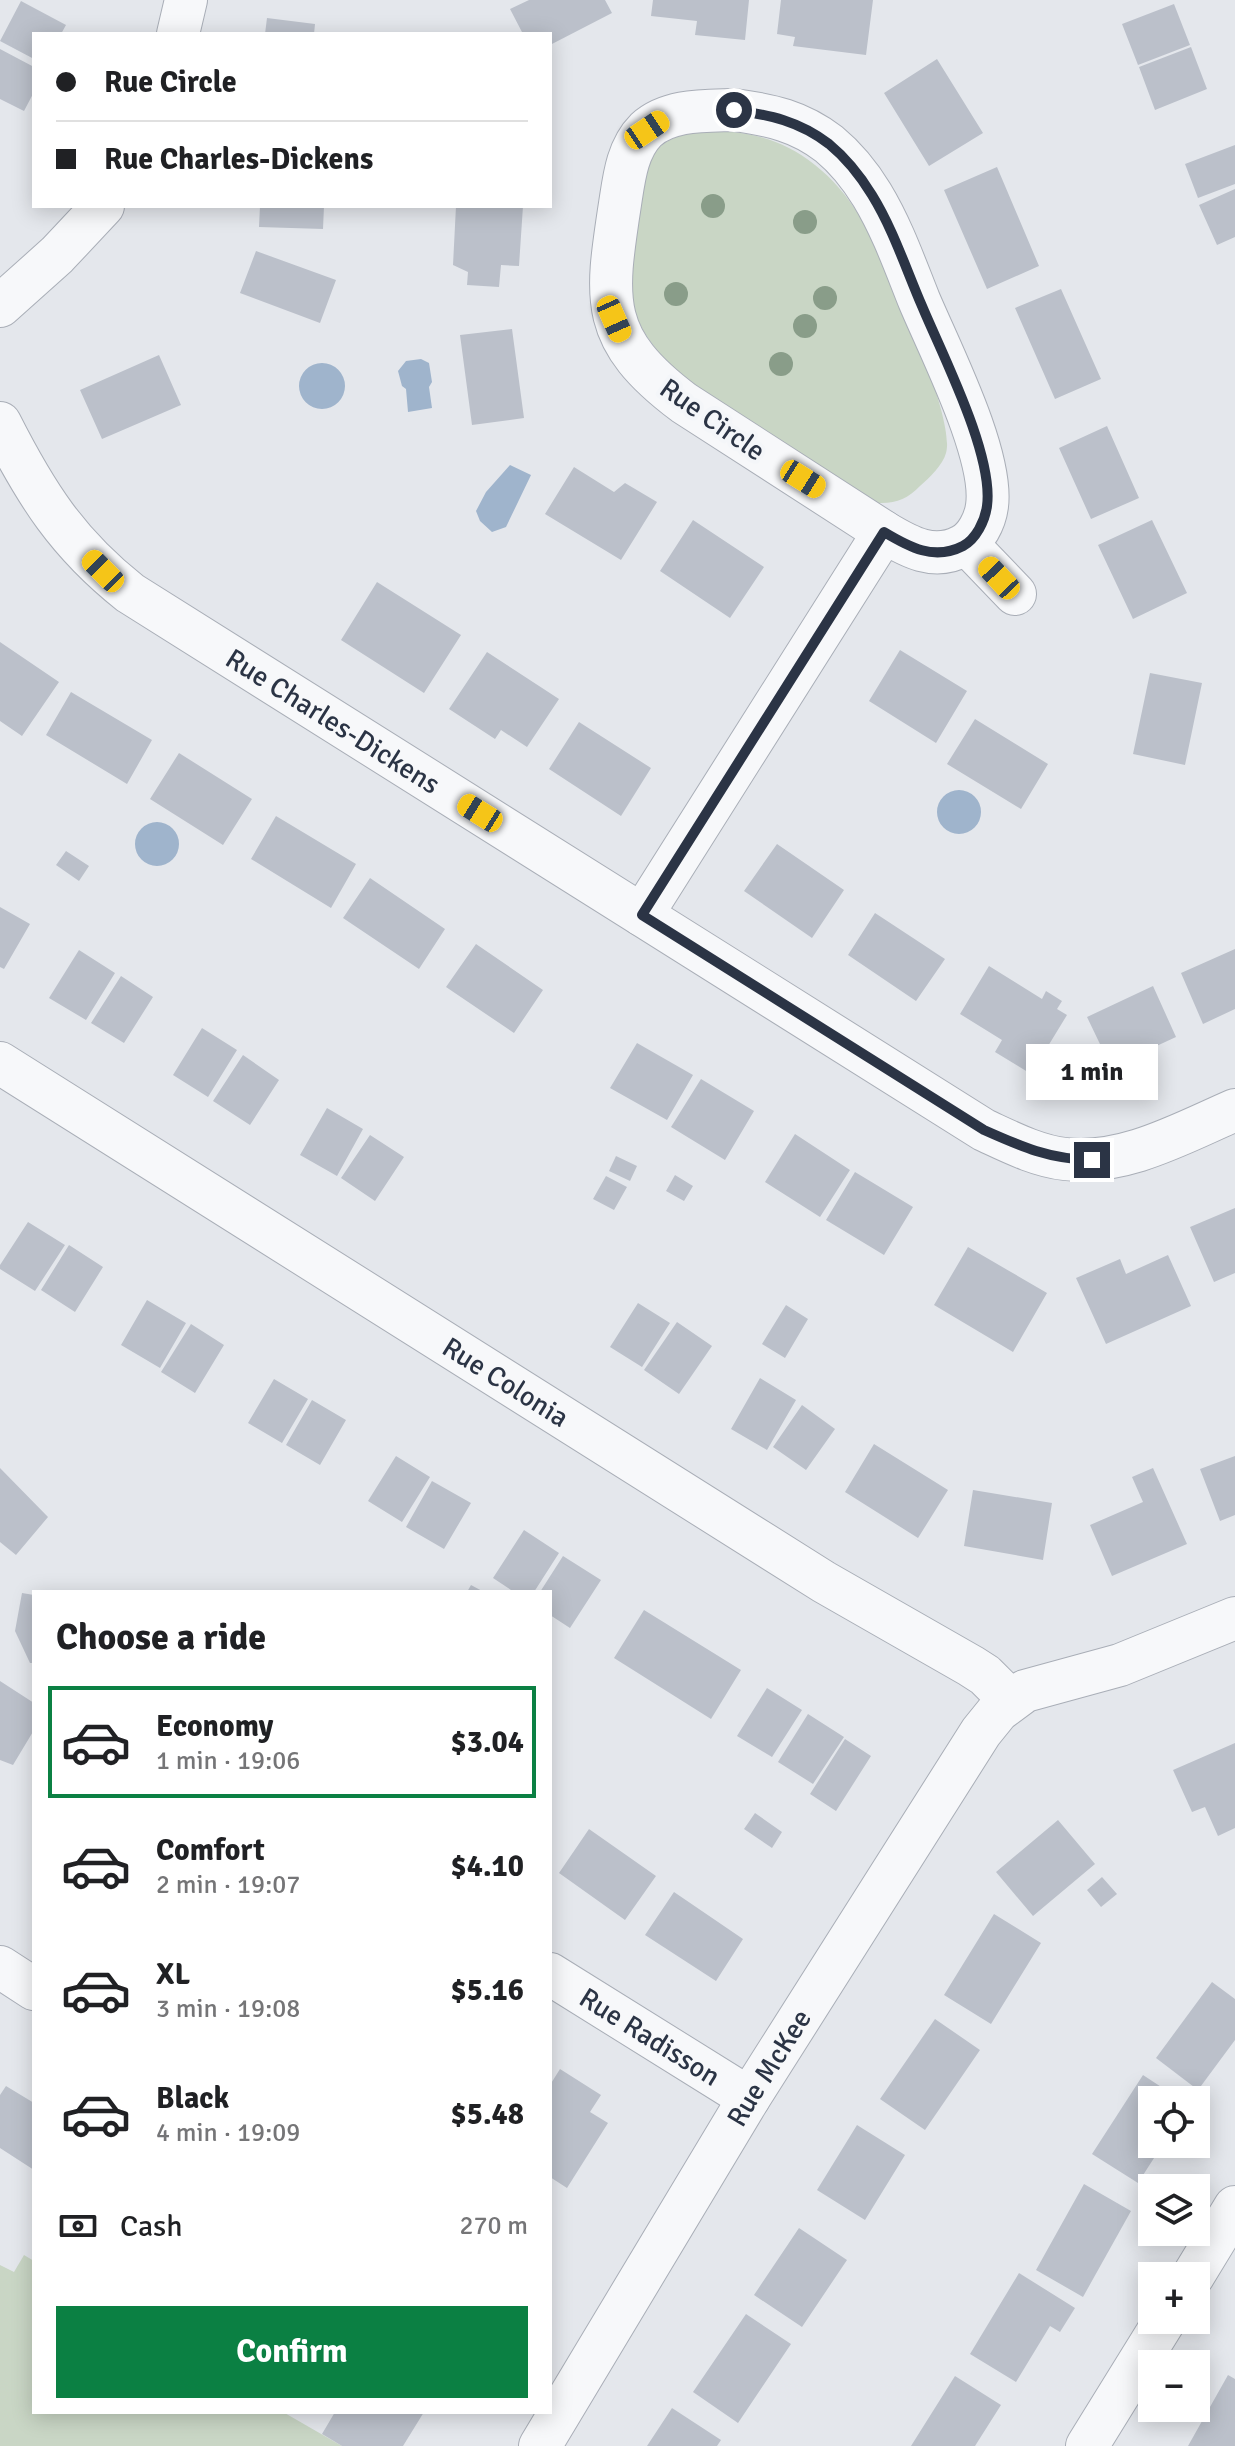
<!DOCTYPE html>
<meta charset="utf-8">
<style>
body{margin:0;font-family:Signika,sans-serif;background:#f6f6f6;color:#202124;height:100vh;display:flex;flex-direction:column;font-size:30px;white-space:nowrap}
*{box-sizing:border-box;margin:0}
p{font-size:26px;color:#757577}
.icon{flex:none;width:44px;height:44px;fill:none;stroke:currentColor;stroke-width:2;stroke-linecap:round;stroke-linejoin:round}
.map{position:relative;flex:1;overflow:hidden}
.details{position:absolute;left:32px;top:1590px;width:520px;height:824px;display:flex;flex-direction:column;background:#fff;border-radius:0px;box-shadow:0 4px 20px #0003}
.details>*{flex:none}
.banner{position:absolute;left:32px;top:32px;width:520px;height:176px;border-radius:0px;box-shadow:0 4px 20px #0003;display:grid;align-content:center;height:176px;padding:0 24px;background:#fff}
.tools{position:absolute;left:1138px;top:2086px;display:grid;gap:16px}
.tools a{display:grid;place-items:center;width:72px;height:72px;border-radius:0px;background:#fff;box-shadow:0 4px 20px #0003;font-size:40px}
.end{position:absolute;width:36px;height:36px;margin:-18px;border:10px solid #2b3445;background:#fff;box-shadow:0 0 0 4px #fff}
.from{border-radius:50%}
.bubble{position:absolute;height:56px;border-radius:0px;background:#fff;box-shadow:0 4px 20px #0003;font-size:26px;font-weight:700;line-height:56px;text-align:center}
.car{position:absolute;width:24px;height:48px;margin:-24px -12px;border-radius:10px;box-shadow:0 0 6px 2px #0007;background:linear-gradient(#f5c518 24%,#345 0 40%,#f5c518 0 76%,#345 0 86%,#f5c518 0)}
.banner b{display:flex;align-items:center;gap:28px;height:76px;font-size:30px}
.banner b+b{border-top:2px solid #e0e0e0}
.banner i{width:20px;height:20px;background:#202124}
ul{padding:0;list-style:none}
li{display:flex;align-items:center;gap:24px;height:112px;margin:0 16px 12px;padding:0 8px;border:4px solid transparent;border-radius:0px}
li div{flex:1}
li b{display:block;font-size:30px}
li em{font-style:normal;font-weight:700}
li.current{border-color:#0b8043}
li>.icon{width:72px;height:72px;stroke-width:1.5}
h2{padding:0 24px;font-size:36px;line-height:96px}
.pay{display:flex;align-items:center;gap:20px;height:88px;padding:0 24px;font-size:30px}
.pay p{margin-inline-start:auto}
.primary-button{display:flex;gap:16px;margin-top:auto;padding:16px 24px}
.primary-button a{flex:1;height:92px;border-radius:0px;background:#0b8043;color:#fff;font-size:32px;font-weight:700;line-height:92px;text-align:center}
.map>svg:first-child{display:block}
.green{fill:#c9d6c5}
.water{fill:#9fb4cc}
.building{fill:#bbc0ca}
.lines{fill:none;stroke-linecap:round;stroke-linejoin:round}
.street-casing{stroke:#a9aeb7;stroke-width:44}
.street{stroke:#f7f8fa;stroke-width:42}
.tree{fill:#899d89}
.route{stroke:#2b3445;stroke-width:10}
.labels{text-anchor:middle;stroke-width:8;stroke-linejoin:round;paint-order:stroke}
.street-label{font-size:28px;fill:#2b3445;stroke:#f4f6f9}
</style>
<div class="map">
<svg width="1235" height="2446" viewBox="0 0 1235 2446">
<rect width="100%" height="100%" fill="#e4e7ec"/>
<path class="green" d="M708,130C749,132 782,138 815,165C833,179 847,196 859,215C881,250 957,417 946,453C943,465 929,478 920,486C907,499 896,504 877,503L688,383C667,362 642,338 634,308C625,275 635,169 661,146C673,135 692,133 708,130Z
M24,2255L34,2261V2412H283L342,2446H0V2265L14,2272Z"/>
<path class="water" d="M421,359L429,363L432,382L429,387L432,408L408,412L406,389L402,386L398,371L406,361Z
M299 386a23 23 0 1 1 46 0a23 23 0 1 1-46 0Z
M510,465L531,475L506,527L492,532L480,521L476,511L486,492Z
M937 812a22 22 0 1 1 44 0a22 22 0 1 1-44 0Z
M135 844a22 22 0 1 1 44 0a22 22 0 1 1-44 0Z"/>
<path class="building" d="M529,0H605L612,13L550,45V34H523L510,9Z
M653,0H749L745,40L695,35L697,21L651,16Z
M781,0H873L866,55L793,46L795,37L777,34Z
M21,1L66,25L61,34H34V59L0,41Z
M1174,4L1190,45L1138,65L1122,24Z
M267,18L315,24L314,34H265Z
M1191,47L1207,89L1155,110L1139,67Z
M0,49L34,67V92L24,111L0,99Z
M937,59L983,133L929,166L884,93Z
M1235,145V184L1198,198L1185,164Z
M997,167L1039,266L987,289L944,190Z
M1235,189V237L1217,245L1199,205Z
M260,206H324L323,229L259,227Z
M456,206H523L519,266L501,265L499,287L467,285L468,272L453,265Z
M256,251L336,280L320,323L240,293Z
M1061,289L1101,379L1055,399L1015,308Z
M512,329L524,418L472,425L460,335Z
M159,355L181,405L102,439L80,390Z
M1107,426L1139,498L1091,519L1059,448Z
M574,467L614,492L625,483L657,502L621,560L545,514Z
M693,520L764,567L730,618L660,571Z
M1152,520L1187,593L1133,619L1098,545Z
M377,582L461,635L424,693L341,640Z
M0,642L59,682L22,736L0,721Z
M900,650L967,691L936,743L869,701Z
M487,652L559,699L527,747L501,730L495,739L449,709Z
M1150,673L1202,683L1185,765L1133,754Z
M71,692L152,740L127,784L46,735Z
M975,719L1048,764L1021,809L947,764Z
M579,722L651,768L621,816L549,769Z
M179,753L252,799L223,845L150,799Z
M276,816L356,864L331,908L251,859Z
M777,844L844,890L812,938L744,891Z
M66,851L89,866L79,881L56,865Z
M370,878L445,929L419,969L343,918Z
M0,907L30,924L4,969L0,967Z
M875,913L945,959L916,1001L848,955Z
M476,944L543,990L514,1033L446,987Z
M1235,949V1009L1203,1024L1181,973Z
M79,950L115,973L86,1020L49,998Z
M989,966L1042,999L1046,991L1062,1001L1057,1009L1067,1015L1031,1074L995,1052L1002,1040L960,1014Z
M121,976L153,997L124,1043L91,1023Z
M1153,986L1176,1037L1111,1067L1087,1017Z
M202,1028L237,1050L208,1097L173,1075Z
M637,1043L693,1075L667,1120L610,1088Z
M243,1055L279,1080L250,1125L213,1101Z
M701,1079L754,1111L725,1160L671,1127Z
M327,1108L363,1129L337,1176L300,1155Z
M795,1134L850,1170L820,1217L765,1182Z
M370,1135L404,1157L375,1201L341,1178Z
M616,1156L637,1166L630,1181L609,1171Z
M855,1172L913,1207L884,1255L826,1220Z
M675,1175L693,1186L684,1201L666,1191Z
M606,1176L627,1187L614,1210L593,1199Z
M1235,1208V1273L1214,1282L1190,1227Z
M28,1222L65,1245L35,1291L0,1269V1265Z
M69,1245L103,1267L75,1312L41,1290Z
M968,1247L1047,1293L1013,1352L934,1305Z
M1168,1255L1191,1306L1106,1344L1076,1278L1120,1259L1126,1274Z
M147,1300L186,1323L160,1368L121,1345Z
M638,1303L670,1323L642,1367L610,1347Z
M786,1305L808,1319L785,1358L762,1344Z
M677,1322L712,1346L679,1394L644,1370Z
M191,1324L224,1345L195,1393L161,1372Z
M760,1378L796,1400L767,1450L731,1429Z
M274,1379L308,1399L282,1443L248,1423Z
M312,1400L346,1420L320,1465L286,1445Z
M802,1405L835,1429L806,1470L773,1447Z
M874,1444L948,1490L918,1538L845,1492Z
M396,1456L430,1477L402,1522L368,1501Z
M1235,1456V1515L1220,1521L1200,1469Z
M0,1468L48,1517L16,1555L0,1542Z
M1153,1468L1187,1544L1112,1576L1090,1525L1143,1502L1132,1477Z
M432,1481L471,1503L444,1549L406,1527Z
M973,1490L1052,1503L1043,1560L964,1546Z
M524,1530L559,1553L534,1592H514L493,1578Z
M563,1556L601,1580L570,1628L550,1615V1592H540Z
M471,1585L484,1592H467Z
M22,1593L34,1595V1663H30L15,1631Z
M644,1610L741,1670L711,1719L614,1658Z
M0,1681L34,1703V1730L13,1765L0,1760Z
M767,1688L802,1710L772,1757L737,1736Z
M808,1714L844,1737L813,1784L778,1762Z
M845,1739L871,1756L836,1811L810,1794Z
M1235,1743V1828L1218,1836L1205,1807L1192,1812L1173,1770Z
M755,1813L782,1832L772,1848L744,1829Z
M1058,1820L1095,1864L1033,1916L996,1872Z
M589,1829L656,1876L625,1920L559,1873Z
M1102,1877L1117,1894L1101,1907L1087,1890Z
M674,1892L743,1939L716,1981L645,1935Z
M994,1914L1041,1943L991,2024L944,1995Z
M1212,1982L1235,1999V2040L1198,2090L1156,2058Z
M935,2019L980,2050L925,2130L880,2099Z
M560,2069L601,2095L590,2112L608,2123L567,2188L550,2177V2085Z
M1143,2075L1181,2100H1152V2144H1163L1138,2183L1092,2154Z
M6,2086L34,2103V2170L0,2148V2095Z
M857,2125L905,2155L865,2220L817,2190Z
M1084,2184L1131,2211L1083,2297L1036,2270Z
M799,2228L847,2260L802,2327L754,2295Z
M1019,2273L1075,2308L1060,2332L1050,2326L1016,2382L970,2354Z
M746,2314L791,2344L738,2423L693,2392Z
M1228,2375L1235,2379V2446H1188Z
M955,2376L1001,2405L975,2446H911Z
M672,2408L721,2440L717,2446H647Z
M335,2412H424L403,2446H342L322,2434Z"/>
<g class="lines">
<defs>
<g id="street">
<path d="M178,34L186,0"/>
<path d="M734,110C771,115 799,121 829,144C846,158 861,177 872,195C892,228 905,265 919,300C940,350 994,455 987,506C985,521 976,539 962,546C934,561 909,547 884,532L684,403C599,339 605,301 620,204C624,178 627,149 646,130C669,109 705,111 734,110Z"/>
<path d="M0,306L57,255L103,206"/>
<path id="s1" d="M0,423C36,494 67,543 130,593L984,1130C1010,1142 1037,1156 1065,1159C1124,1166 1182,1133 1235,1110"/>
<path d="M967,544L1015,594"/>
<path d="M642,915L884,532"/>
<path id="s2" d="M0,1063L824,1582L971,1666L985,1675L1010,1700"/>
<path d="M0,1967L34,1989"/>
<path id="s3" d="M550,1974L749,2098"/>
<path d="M1193,2276L1235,2207"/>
<path id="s4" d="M540,2446L749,2098L981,1732L998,1711L1025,1691L1120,1665L1235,1618"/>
<path d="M1087,2446L1165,2320"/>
</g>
</defs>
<use href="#street" class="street-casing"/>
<use href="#street" class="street"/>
</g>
<g class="tree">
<circle cx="713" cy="206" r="12"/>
<circle cx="805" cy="222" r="12"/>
<circle cx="676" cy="294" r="12"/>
<circle cx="825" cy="298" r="12"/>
<circle cx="805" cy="326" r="12"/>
<circle cx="781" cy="364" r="12"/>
</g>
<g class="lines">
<path class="route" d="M734,110C770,115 799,121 829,144C846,158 861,177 872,195C893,229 906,269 922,306C942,354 994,455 987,506C985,521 976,539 963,546C934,561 909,547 884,532L642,915L984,1130C1022,1147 1049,1159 1092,1160"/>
</g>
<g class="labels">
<g class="street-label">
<text transform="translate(713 419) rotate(35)" y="10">Rue Circle</text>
<text dy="10" stroke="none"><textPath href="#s1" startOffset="456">Rue Charles-Dickens</textPath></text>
<text dy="10" stroke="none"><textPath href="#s2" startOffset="598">Rue Colonia</textPath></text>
<text dy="10" stroke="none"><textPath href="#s3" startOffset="118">Rue Radisson</textPath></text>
<text dy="10" stroke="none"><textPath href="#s4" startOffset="442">Rue McKee</textPath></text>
</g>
</g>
</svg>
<div class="tools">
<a><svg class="icon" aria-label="locate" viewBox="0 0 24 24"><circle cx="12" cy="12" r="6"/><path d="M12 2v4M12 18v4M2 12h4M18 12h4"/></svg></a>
<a><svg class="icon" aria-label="layers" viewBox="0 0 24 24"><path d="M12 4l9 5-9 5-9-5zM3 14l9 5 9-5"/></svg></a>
<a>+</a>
<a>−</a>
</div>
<i class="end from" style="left:734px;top:110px"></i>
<i class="end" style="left:1092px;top:1160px"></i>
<div class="bubble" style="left:1026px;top:1044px;width:132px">1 min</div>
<i class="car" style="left:647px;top:130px;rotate:56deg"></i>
<i class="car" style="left:614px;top:319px;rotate:156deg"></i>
<i class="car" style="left:803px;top:479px;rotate:122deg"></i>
<i class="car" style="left:103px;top:571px;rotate:315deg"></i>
<i class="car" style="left:999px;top:578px;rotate:317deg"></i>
<i class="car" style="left:480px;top:813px;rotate:302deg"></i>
<div class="banner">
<b><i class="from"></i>Rue Circle</b>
<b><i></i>Rue Charles-Dickens</b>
</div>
<section class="details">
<h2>Choose a ride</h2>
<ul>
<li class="current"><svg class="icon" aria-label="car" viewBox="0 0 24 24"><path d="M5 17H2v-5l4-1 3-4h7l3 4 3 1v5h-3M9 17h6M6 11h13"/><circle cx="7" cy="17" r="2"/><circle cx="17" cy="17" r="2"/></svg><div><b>Economy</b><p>1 min · 19:06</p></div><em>$3.04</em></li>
<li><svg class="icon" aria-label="car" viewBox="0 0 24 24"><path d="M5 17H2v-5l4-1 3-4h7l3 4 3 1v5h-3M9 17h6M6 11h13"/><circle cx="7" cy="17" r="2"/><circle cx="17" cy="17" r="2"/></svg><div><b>Comfort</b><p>2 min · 19:07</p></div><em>$4.10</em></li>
<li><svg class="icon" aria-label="car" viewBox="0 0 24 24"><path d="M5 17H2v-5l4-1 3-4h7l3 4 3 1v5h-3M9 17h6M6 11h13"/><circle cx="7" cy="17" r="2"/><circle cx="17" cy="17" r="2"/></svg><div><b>XL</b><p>3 min · 19:08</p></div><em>$5.16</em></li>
<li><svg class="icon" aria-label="car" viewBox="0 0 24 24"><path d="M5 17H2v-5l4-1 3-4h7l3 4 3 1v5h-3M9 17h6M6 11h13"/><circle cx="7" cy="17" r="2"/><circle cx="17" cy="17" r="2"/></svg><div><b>Black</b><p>4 min · 19:09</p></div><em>$5.48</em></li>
</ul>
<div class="pay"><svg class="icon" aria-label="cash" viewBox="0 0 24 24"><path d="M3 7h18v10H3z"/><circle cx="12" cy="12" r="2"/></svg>Cash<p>270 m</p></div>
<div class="primary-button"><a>Confirm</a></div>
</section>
</div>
